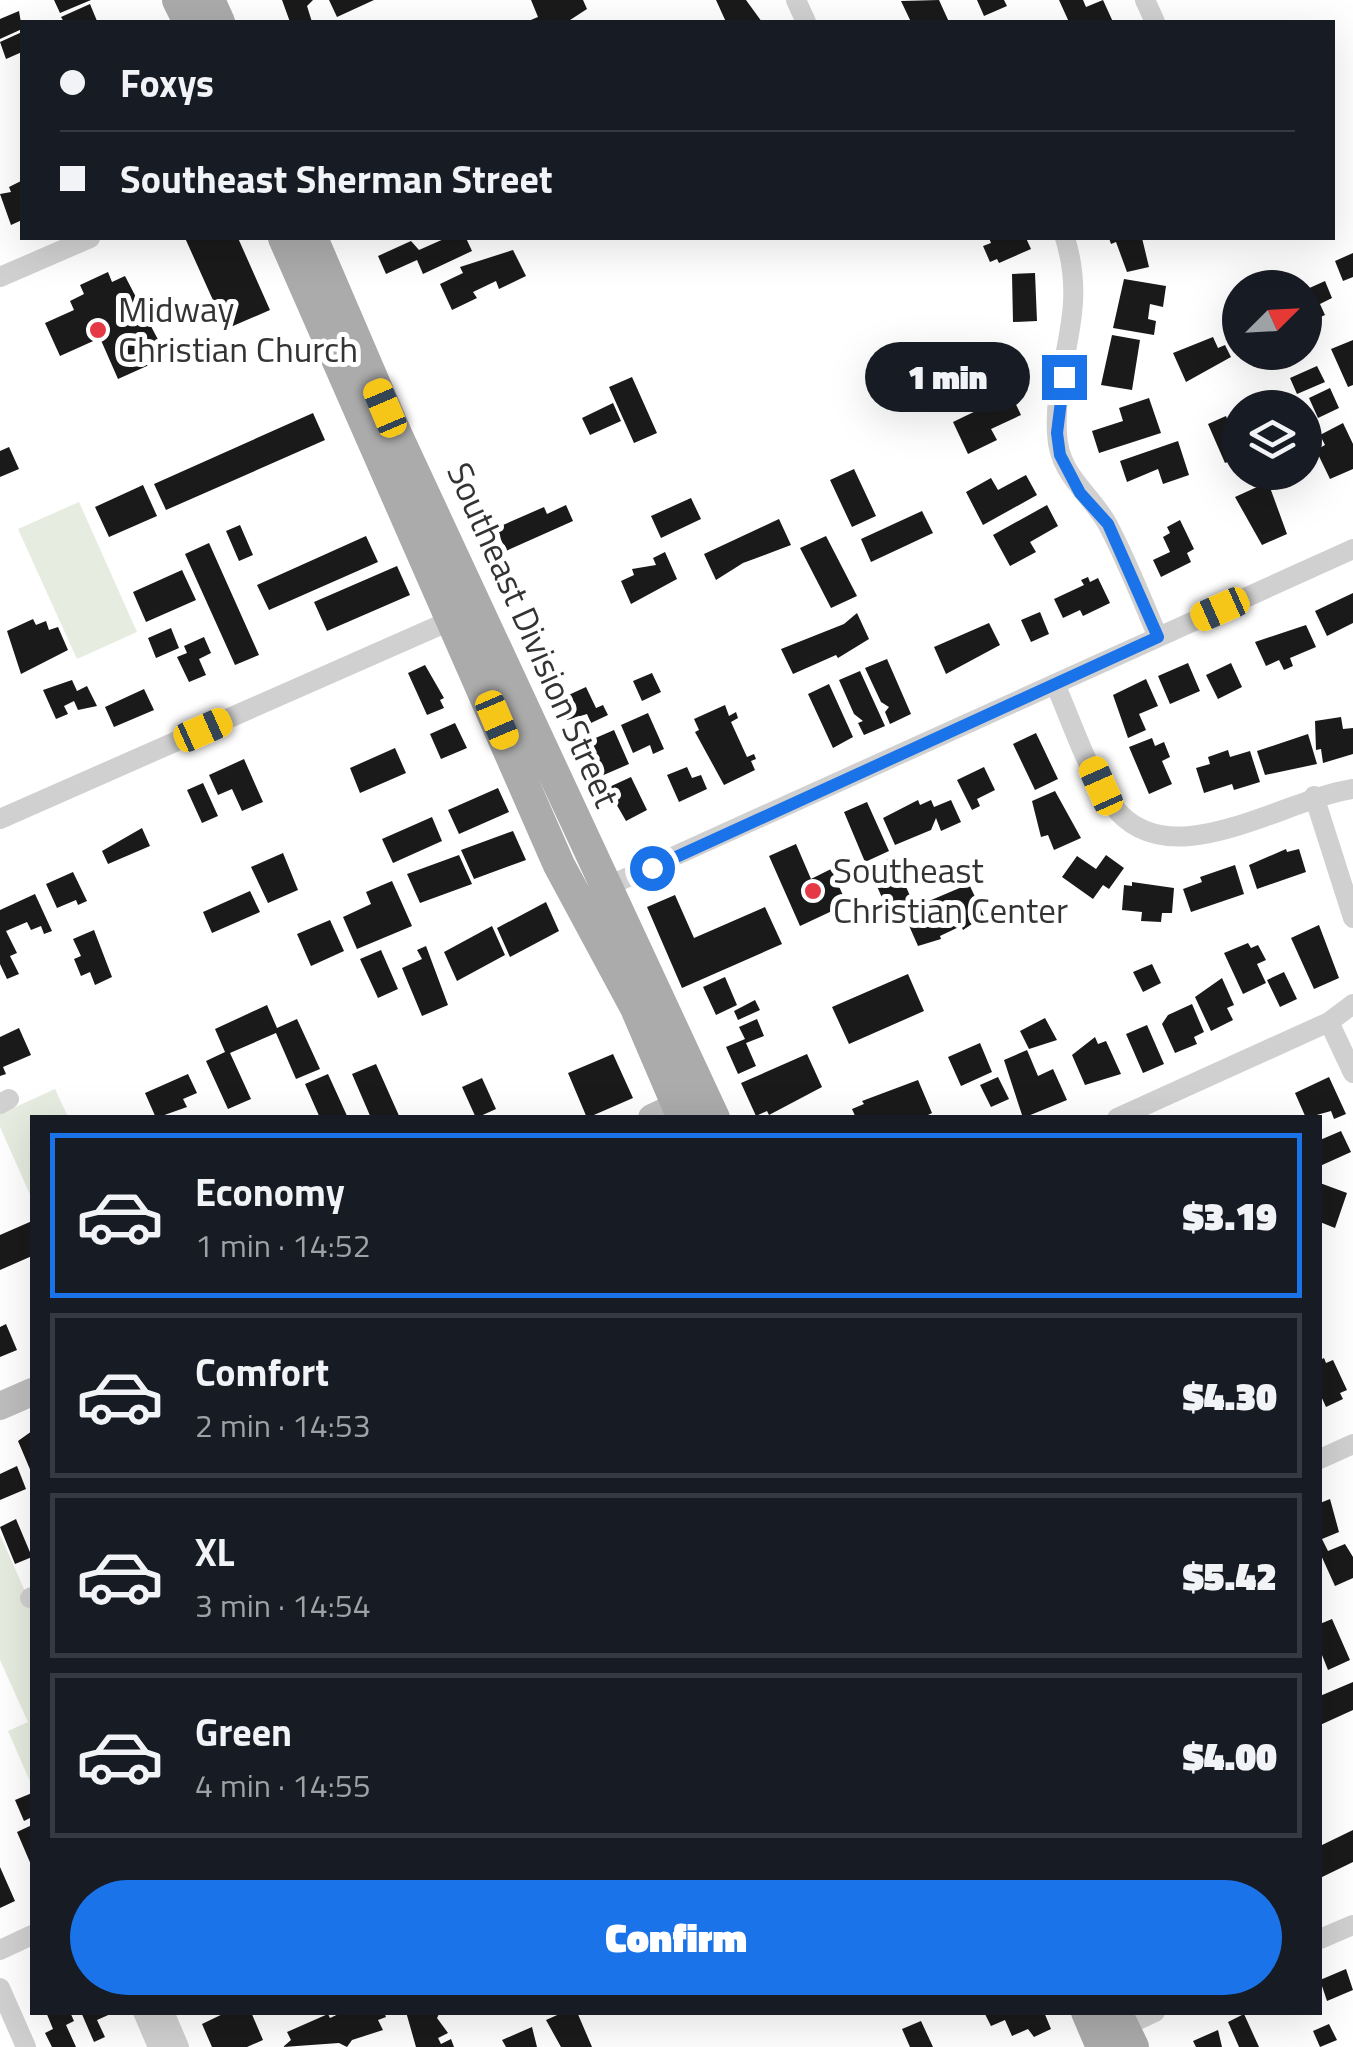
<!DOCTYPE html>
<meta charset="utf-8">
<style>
body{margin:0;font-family:"Titillium Web",sans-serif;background:#242831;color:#f1f3f6;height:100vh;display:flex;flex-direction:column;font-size:38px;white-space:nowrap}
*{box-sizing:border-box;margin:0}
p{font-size:32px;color:#9ea1a6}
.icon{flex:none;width:55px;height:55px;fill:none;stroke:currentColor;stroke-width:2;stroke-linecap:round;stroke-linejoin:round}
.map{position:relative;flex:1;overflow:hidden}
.side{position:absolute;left:30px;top:1115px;width:1292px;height:900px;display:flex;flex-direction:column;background:#171b24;border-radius:0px;box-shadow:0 10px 40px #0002}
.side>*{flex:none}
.hud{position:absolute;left:20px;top:20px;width:1315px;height:220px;border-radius:0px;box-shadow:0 10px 40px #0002;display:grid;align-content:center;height:220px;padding:0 40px;background:#171b24}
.needle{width:65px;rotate:66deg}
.fabs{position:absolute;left:1222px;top:270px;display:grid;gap:20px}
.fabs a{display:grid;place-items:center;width:100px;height:100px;border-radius:50%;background:#171b24;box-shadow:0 10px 40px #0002;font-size:50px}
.end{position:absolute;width:45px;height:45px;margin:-22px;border:12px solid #1a73e8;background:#fff;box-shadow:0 0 0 5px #fff}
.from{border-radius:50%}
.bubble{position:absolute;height:70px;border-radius:35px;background:#171b24;box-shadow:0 10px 40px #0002;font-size:32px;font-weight:800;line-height:70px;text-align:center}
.car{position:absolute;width:30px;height:60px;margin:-30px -15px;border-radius:12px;box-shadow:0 0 8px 2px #0007;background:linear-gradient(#f5c518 24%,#345 0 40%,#f5c518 0 76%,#345 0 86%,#f5c518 0)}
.hud b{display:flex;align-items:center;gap:35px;height:95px;font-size:38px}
.hud b+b{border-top:2px solid #363941}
.hud i{width:25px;height:25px;background:#f1f3f6}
ul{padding:18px 0 0;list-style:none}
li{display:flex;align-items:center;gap:30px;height:165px;margin:0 20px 15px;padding:0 20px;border:5px solid #363941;border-radius:0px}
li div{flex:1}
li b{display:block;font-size:38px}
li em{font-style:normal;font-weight:800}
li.current{border-color:#1a73e8}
li>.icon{width:90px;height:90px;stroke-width:1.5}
.cta{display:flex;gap:20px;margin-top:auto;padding:20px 40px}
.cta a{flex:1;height:115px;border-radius:60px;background:#1a73e8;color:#fff;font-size:40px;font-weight:800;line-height:115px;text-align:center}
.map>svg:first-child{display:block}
.green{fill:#e6ecdf}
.building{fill:#1a1a1a}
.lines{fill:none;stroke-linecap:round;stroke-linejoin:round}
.street{stroke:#d0d0d0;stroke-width:20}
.secondary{stroke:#bdbdbd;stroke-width:28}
.primary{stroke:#ababab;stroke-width:32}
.route{stroke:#1a73e8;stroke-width:12}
.poi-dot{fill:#e63946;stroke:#fff;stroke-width:4}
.labels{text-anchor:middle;stroke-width:10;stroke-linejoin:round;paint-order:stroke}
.poi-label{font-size:35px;fill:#333;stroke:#fff;text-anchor:start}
.street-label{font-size:35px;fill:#333;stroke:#fff}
</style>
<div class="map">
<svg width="1353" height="2047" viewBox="0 0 1353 2047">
<rect width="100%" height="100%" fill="#fff"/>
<path class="green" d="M79,502L137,632L77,659L18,529Z
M55,1089L68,1117L32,1118V1199L0,1127V1114Z
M0,1535L32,1607V1786L8,1731L28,1722L0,1660Z"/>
<path class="building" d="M54,0H91L60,13Z
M282,0H313L307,6L312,22H290Z
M329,0H374L337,17Z
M531,0H583L587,9L567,22H526L538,17Z
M716,0H746L762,22H726Z
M939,0L949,22H911L901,1Z
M977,0H1004L1007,6L984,16Z
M1059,0H1083L1086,7L1103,0L1113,22H1069Z
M90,4L97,21L64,22L61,17Z
M19,11L22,29L0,39V19Z
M22,32V52L6,59L0,42Z
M21,181L22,220L11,225L0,194L11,192L9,187Z
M185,238H238L270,310L226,329Z
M446,238H466L472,251L423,274L417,260L386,274L378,256L411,241L419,250Z
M989,238H1026L1031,249L999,263L997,259L990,262L983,246L991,243Z
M1109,238H1142L1149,267L1127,272L1116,242L1111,244Z
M513,250L526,276L499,289L496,281L473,292L477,298L452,310L440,284L463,273L460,267Z
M1353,253V277L1343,281L1335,261Z
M108,272L112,282L125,276L167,357L118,379L100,338L60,356L45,323L74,310L70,301L84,294L80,285Z
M1035,273L1037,321L1013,322L1012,274Z
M1124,279L1166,286L1163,307L1150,304L1148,319L1156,321L1154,335L1113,328Z
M1325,281L1332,298L1320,304L1325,315L1307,323L1305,290Z
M1112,335L1140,340L1132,390L1101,385Z
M1213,337L1218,348L1225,345L1231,357L1186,382L1173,353Z
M1353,340V385L1348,387L1331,349Z
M1317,366L1325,382L1297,394L1290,378Z
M632,377L657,433L634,443L609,387Z
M1330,388L1339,408L1318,418L1309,398Z
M1011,394L1021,415L991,429L997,440L968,454L953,422Z
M1149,398L1161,433L1099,453L1092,431L1123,421L1119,408Z
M613,403L621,421L590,435L582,418Z
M313,413L325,440L166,510L154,484Z
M1226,416L1229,424L1240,419V472H1251L1241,477L1233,460L1225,463L1208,424Z
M1343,423L1353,444V469L1330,479L1316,450L1325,445L1320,435Z
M1178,441L1189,475L1163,484L1158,469L1127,482L1120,461Z
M9,447L19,469L0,477V451Z
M854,469L876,516L852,527L830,480Z
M1026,475L1037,495L983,525L966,492L991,478L998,490Z
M1268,482L1287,534L1262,545L1235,497Z
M143,485L157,516L109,537L95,507Z
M691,498L701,519L661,538L651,516Z
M566,505L573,521L506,551L496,528L544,507L547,514Z
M1047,505L1058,526L1030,542L1036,552L1010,566L993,535Z
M922,511L933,533L871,562L861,539Z
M779,519L791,545L743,563L716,580L704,554Z
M1180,520L1194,549L1187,553L1191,562L1161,577L1153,560L1170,552L1163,537L1170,533L1167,527Z
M240,525L253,555L239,561L226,531Z
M366,536L378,562L269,610L257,585Z
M826,536L857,596L831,608L800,548Z
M209,543L259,655L235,665L185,554Z
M665,552L677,579L631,604L621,581L634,575L632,569L656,565L653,558Z
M397,566L410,595L327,631L314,602Z
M182,570L196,600L146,622L133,592Z
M1088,577L1090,582L1098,578L1110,603L1083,616L1080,610L1063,618L1054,599L1084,585L1081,580Z
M1353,593V623L1327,636L1315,611Z
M1040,612L1049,634L1031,642L1021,620Z
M857,613L869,639L838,658L836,655L793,674L781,649L844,624Z
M33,619L36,625L46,621L49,630L58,627L68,650L21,674L7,631Z
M989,623L1000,645L946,674L934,647Z
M1306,625L1316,647L1290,658L1293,666L1284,670L1279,660L1266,666L1255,642Z
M171,628L179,648L156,658L148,638Z
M204,637L211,653L199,659L206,675L189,682L177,657L187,653L184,646Z
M887,659L911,714L890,724L885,712L889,707L881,702L865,668Z
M1188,663L1200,691L1170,704L1158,676Z
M1231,663L1242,687L1218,699L1206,675Z
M425,665L444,698L440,700L444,708L427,715L408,673Z
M860,671L885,726L864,735L858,723L863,721L854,714L839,680Z
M652,673L661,692L642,701L633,681Z
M1146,679L1158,706L1139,714L1146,730L1128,738L1113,695Z
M72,680L77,691L87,686L97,706L78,710L74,701L64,706L68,714L56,719L43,690Z
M829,684L853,737L833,748L808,694Z
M586,687L596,708L603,705L608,715L591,723L587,714L567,720L562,698Z
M144,689L154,710L114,727L105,707Z
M725,705L729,716L736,712L738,718L731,722L747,757L754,754L756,759L751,761L755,770L724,785L695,732L699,730L694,719Z
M648,713L664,749L653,754L650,745L633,753L621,725Z
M1341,717L1343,729L1353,728V754L1323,763L1321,749L1316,750L1315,721Z
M455,723L467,748L441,759L430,734Z
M614,730L629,764L599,777L584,743Z
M1036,733L1058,779L1035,790L1013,744Z
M1308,734L1317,764L1265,775L1257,751Z
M1152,738L1155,746L1164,742L1170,757L1162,761L1172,784L1149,794L1129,747Z
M395,748L406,773L360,793L350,768Z
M1228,750L1230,757L1250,751L1260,782L1234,790L1232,784L1204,793L1196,768L1210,764L1208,757Z
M244,759L263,802L242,811L232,789L218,795L209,775Z
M687,767L692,778L701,775L707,789L679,802L667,775Z
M984,767L995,790L977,799L980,806L972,810L957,780Z
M631,777L647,810L626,821L607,788Z
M203,783L218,816L202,823L187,790Z
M498,788L509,812L459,834L448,810Z
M1055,791L1081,838L1054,850L1048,835L1041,837L1032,801Z
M918,800L920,805L931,800L934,807L951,800L961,822L941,831L936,818L931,830L895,845L883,818Z
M867,802L889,851L865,862L844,812Z
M432,817L442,841L393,863L382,839Z
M142,828L150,846L108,864L102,851Z
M513,831L526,860L474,879L461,850Z
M796,844L811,879L831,869L847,904L800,926L769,856Z
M1286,849L1287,852L1299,849L1306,872L1257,889L1249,865Z
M283,853L298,890L268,903L251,867Z
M459,855L472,884L420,903L407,874Z
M1106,855L1124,868L1109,889L1103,885L1093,899L1062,877L1077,856L1096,869Z
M893,857L914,905L890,916L869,868Z
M1235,865L1244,894L1191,912L1183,889L1202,882L1200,877Z
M73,872L87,901L78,905L76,900L57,908L46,884Z
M392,881L412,926L357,949L343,917L371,904L366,892Z
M1132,882L1174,888L1172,913H1162L1161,922L1141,921L1142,912L1122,910L1124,885L1132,886Z
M969,884L984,916L963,930L961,926L940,936L941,939L918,946L903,912Z
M250,891L260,912L212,933L203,912Z
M35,894L52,931L44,934L41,926L31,930L27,922L6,931L17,953L10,956L19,974L7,979L0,964V910Z
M675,895L694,938L765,907L782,944L682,988L647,907Z
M546,902L559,931L510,957L497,928Z
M330,920L344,951L311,966L297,934Z
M1319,925L1339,978L1314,989L1291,938Z
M492,926L505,955L457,981L444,952Z
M94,930L112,977L95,985L90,972L81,976L74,959L81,956L73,939Z
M1248,943L1251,948L1258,945L1266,960L1257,964L1266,983L1243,994L1224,953Z
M426,946L448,1005L422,1016L402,968L422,959L417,950Z
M381,950L398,989L378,998L360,959Z
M1152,964L1161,983L1143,992L1133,972Z
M1284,972L1297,999L1280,1007L1267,980Z
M908,974L924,1011L849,1044L832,1007Z
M725,977L737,1005L716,1015L703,987Z
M1222,978L1234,1005L1227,1008L1233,1020L1211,1031L1195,997Z
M755,1000L760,1010L738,1020L734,1011Z
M1192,1004L1204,1032L1194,1037L1197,1044L1175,1053L1162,1024L1168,1015Z
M267,1005L277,1028L297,1019L320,1069L296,1079L276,1033L230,1053L251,1099L228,1109L206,1061L225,1052L215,1029Z
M1045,1018L1057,1040L1029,1049L1020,1031Z
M757,1019L764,1036L746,1043L756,1066L738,1074L726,1047L745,1039L739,1027Z
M1147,1025L1164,1064L1143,1073L1126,1034Z
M19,1028L31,1055L3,1067L6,1074L0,1076V1037Z
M1095,1037L1098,1044L1106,1041L1121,1074L1085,1085L1072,1055Z
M980,1043L992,1072L961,1086L948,1057Z
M1027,1050L1038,1076L1053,1069L1067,1100L1023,1118L1004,1060Z
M613,1054L633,1098L587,1118L568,1073Z
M807,1054L822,1087L769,1115L767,1111L756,1116L741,1083Z
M376,1064L400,1118H371L352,1074Z
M188,1074L197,1093L183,1099L187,1107L156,1118L145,1093Z
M328,1074L348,1118H320L305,1084Z
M998,1077L1009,1099L991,1107L980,1085Z
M1329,1077L1346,1114L1334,1119L1331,1111L1306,1118L1295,1093Z
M482,1078L496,1109L476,1118L462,1087Z
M918,1080L932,1113L922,1118H856L852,1109L864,1104L862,1101Z
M1341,1131L1351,1152L1320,1166V1140Z
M1320,1183L1347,1193L1335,1228L1320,1222Z
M32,1221V1256L0,1270V1235Z
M6,1324L17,1350L0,1357V1327Z
M1324,1358L1326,1363L1333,1360L1347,1390L1340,1393L1343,1399L1326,1407L1320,1394V1360Z
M32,1431V1474L18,1441Z
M17,1466L26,1489L0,1500V1474Z
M1330,1499L1339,1532L1322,1539L1328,1551L1345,1544L1353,1557V1578L1335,1586L1320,1553V1503Z
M16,1519L32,1557L15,1564L0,1527Z
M1332,1619L1350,1660L1328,1670L1320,1650V1624Z
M1353,1682V1710L1320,1725V1696Z
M32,1793V1817L24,1821L15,1800Z
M32,1825V1867L17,1832Z
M1353,1830V1862L1320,1878V1846Z
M0,1867L15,1901L0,1908Z
M1346,1969L1353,1990L1327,2001L1320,1980Z
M46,2012H70L74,2021L66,2025L76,2047H52L45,2033L53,2029Z
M81,2012H115L97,2020L105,2037L94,2042Z
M227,2012H251L263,2040L247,2047H212L202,2024Z
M343,2012H384L386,2017L378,2020L383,2030L352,2040L347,2047L339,2043L283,2047L291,2040L287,2032L328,2014L330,2018Z
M406,2012H440L437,2018L448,2033L438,2038L441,2044L451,2039L454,2047H416Z
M564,2012H577L592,2047H561L546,2020Z
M984,2012H1044L1051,2029L1034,2037L1028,2029L1012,2036L1005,2020L991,2026Z
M1244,2014L1259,2047H1239L1228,2022Z
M921,2021L933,2047H910L902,2029Z
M1329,2024L1337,2040L1320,2047L1313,2031Z
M532,2027L537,2047H506L502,2040Z
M1218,2030L1222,2047H1196L1193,2041Z"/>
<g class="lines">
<path class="street" d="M796,0L806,22
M1145,0L1155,22
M1065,238C1089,315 1053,362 1057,434C1059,476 1090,492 1108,525C1127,561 1142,600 1158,637
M0,277L90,238
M1055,684C1072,722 1086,768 1111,803C1166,881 1280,800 1353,789
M1314,796L1353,918
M0,819L454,619
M604,888L1353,549
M1329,1022L1353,1073
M0,1104L9,1099
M1117,1118L1329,1022L1353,1004
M1320,1459L1353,1444
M30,1598L32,1597
M1320,1939L1353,1925
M0,1950L32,1935
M0,1988L26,2047
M143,2012L158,2047
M164,2012L179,2047
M1123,2027L1155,2012"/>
<path class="secondary" d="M652,1118L697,1097
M0,1406L32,1392"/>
<path class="primary" d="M178,0L189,22
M209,0L219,22
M284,238L559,865L636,1008L683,1118
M312,238L397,436L714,1118
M1087,2012L1102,2047
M1116,2012L1133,2047"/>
</g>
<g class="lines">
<path class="route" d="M652,868L1158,637L1108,524L1080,493L1060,455L1057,433L1064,377"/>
</g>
<g class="poi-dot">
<circle cx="98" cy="330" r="10"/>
<circle cx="813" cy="891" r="10"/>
</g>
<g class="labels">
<g class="poi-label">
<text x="118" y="322">Midway<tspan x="118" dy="40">Christian Church</tspan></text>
<text x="833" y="883">Southeast<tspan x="833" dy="40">Christian Center</tspan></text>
</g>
<g class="street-label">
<text transform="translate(533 635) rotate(66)" y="12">Southeast Division Street</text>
</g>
</g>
</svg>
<div class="fabs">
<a><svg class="needle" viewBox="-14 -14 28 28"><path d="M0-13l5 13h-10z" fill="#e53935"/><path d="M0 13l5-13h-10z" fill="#9ea1a6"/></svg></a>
<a><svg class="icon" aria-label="layers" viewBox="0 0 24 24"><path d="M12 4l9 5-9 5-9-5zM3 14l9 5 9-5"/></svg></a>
</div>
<i class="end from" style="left:652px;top:868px"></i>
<i class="end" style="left:1064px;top:377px"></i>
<div class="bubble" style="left:865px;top:342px;width:165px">1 min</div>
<i class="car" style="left:385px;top:408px;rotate:337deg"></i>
<i class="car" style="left:1220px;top:609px;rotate:246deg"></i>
<i class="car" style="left:497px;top:720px;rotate:157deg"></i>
<i class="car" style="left:203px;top:730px;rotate:66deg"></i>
<i class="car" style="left:1101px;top:786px;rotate:336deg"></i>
<div class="hud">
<b><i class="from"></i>Foxys</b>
<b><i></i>Southeast Sherman Street</b>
</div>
<section class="side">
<ul>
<li class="current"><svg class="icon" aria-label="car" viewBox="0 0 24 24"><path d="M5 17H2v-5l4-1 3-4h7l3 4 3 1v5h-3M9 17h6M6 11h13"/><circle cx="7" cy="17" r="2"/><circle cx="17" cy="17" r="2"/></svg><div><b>Economy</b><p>1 min · 14:52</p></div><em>$3.19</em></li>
<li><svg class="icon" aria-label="car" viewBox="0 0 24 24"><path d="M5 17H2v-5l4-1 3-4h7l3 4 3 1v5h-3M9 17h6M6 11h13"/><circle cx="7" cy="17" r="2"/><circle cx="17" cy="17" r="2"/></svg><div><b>Comfort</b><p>2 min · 14:53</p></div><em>$4.30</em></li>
<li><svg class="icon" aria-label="car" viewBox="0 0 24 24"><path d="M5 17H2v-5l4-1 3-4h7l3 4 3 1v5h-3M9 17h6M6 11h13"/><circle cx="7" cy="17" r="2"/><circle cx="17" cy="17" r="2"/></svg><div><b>XL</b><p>3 min · 14:54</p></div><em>$5.42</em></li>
<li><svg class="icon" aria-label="car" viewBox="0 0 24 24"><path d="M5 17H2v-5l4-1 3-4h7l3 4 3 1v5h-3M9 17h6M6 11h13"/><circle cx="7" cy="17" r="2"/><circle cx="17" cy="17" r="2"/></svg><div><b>Green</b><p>4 min · 14:55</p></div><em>$4.00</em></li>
</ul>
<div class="cta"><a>Confirm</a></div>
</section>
</div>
